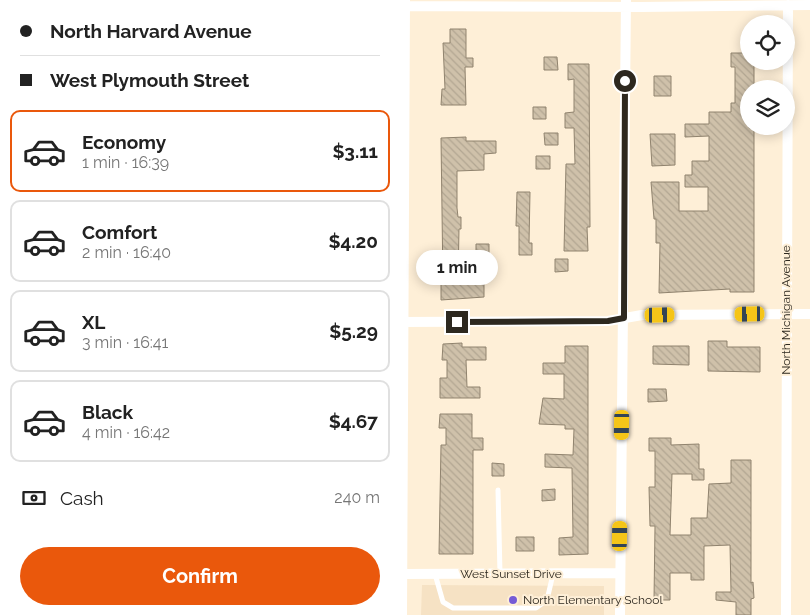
<!DOCTYPE html>
<meta charset="utf-8">
<style>
body{margin:0;font-family:Raleway,sans-serif;background:#f2f2f2;color:#222;height:100vh;display:flex;flex-direction:column;font-size:19px;white-space:nowrap}
*{box-sizing:border-box;margin:0}
p{font-size:16px;color:#767676}
.icon{flex:none;width:28px;height:28px;fill:none;stroke:currentColor;stroke-width:2;stroke-linecap:round;stroke-linejoin:round}
.map{position:relative;flex:1;overflow:hidden}
.details{display:flex;flex-direction:column;background:#fff;width:400px}
.details>*{flex:none}
.banner{display:grid;align-content:center;height:110px;padding:0 20px;background:#fff}
.tools{position:absolute;left:340px;top:15px;display:grid;gap:10px}
.tools a{display:grid;place-items:center;width:55px;height:55px;border-radius:50%;background:#fff;box-shadow:0 2px 12px #0003;font-size:25px}
.end{position:absolute;width:22px;height:22px;margin:-11px;border:6px solid #2d281f;background:#fff;box-shadow:0 0 0 2px #fff}
.from{border-radius:50%}
.bubble{position:absolute;height:35px;border-radius:18px;background:#fff;box-shadow:0 2px 12px #0003;font-size:16px;font-weight:700;line-height:35px;text-align:center}
.car{position:absolute;width:15px;height:30px;margin:-15px -8px;border-radius:6px;box-shadow:0 0 4px 1px #0007;background:linear-gradient(#f5c518 24%,#345 0 40%,#f5c518 0 76%,#345 0 86%,#f5c518 0)}
.banner b{display:flex;align-items:center;gap:18px;height:48px;font-size:19px}
.banner b+b{border-top:1px solid #e0e0e0}
.banner i{width:12px;height:12px;background:#222}
ul{padding:0;list-style:none}
li{display:flex;align-items:center;gap:15px;height:82px;margin:0 10px 8px;padding:0 10px;border:2px solid #e0e0e0;border-radius:10px}
li div{flex:1}
li b{display:block;font-size:19px}
li em{font-style:normal;font-weight:700}
li.active{border-color:#ea580c}
li>.icon{width:45px;height:45px;stroke-width:1.5}
.pay{display:flex;align-items:center;gap:12px;height:55px;padding:0 20px;font-size:19px}
.pay p{margin-inline-start:auto}
.button{display:flex;gap:10px;margin-top:auto;padding:10px 20px}
.button a{flex:1;height:58px;border-radius:30px;background:#ea580c;color:#fff;font-size:20px;font-weight:700;line-height:58px;text-align:center}
main{display:flex;flex:1;min-height:0}
.map>svg:first-child{display:block}
.built{fill:#f6e2c4}
.building{fill:url(#building-back-hatch);stroke:#90836e}
.lines{fill:none;stroke-linecap:round;stroke-linejoin:round}
.lane{stroke:#fff;stroke-width:5}
.street{stroke:#fff;stroke-width:10}
.route{stroke:#2d281f;stroke-width:6}
.poi-dot{fill:#755bd6;stroke:#feefd7;stroke-width:2}
.labels{text-anchor:middle;stroke-width:4;stroke-linejoin:round;paint-order:stroke}
.street-label{font-size:12px;fill:#2d281f;stroke:#feefd7}
.poi-label{font-size:12px;fill:#2d281f;stroke:#feefd7;text-anchor:start}
</style>
<main>
<section class="details">
<div class="banner">
<b><i class="from"></i>North Harvard Avenue</b>
<b><i></i>West Plymouth Street</b>
</div>
<ul>
<li class="active"><svg class="icon" aria-label="car" viewBox="0 0 24 24"><path d="M5 17H2v-5l4-1 3-4h7l3 4 3 1v5h-3M9 17h6M6 11h13"/><circle cx="7" cy="17" r="2"/><circle cx="17" cy="17" r="2"/></svg><div><b>Economy</b><p>1 min · 16:39</p></div><em>$3.11</em></li>
<li><svg class="icon" aria-label="car" viewBox="0 0 24 24"><path d="M5 17H2v-5l4-1 3-4h7l3 4 3 1v5h-3M9 17h6M6 11h13"/><circle cx="7" cy="17" r="2"/><circle cx="17" cy="17" r="2"/></svg><div><b>Comfort</b><p>2 min · 16:40</p></div><em>$4.20</em></li>
<li><svg class="icon" aria-label="car" viewBox="0 0 24 24"><path d="M5 17H2v-5l4-1 3-4h7l3 4 3 1v5h-3M9 17h6M6 11h13"/><circle cx="7" cy="17" r="2"/><circle cx="17" cy="17" r="2"/></svg><div><b>XL</b><p>3 min · 16:41</p></div><em>$5.29</em></li>
<li><svg class="icon" aria-label="car" viewBox="0 0 24 24"><path d="M5 17H2v-5l4-1 3-4h7l3 4 3 1v5h-3M9 17h6M6 11h13"/><circle cx="7" cy="17" r="2"/><circle cx="17" cy="17" r="2"/></svg><div><b>Black</b><p>4 min · 16:42</p></div><em>$4.67</em></li>
</ul>
<div class="pay"><svg class="icon" aria-label="cash" viewBox="0 0 24 24"><path d="M3 7h18v10H3z"/><circle cx="12" cy="12" r="2"/></svg>Cash<p>240 m</p></div>
<div class="button"><a>Confirm</a></div>
</section>
<div class="map">
<svg width="410" height="615" viewBox="0 0 410 615">
<defs>
<pattern id="building-back-hatch" width="6" height="6" patternUnits="userSpaceOnUse" patternTransform="scale(1.25)"><rect width="6" height="6" fill="#cfc1aa"/><path d="M-1 5l2 2M0 0l6 6M5-1l2 2" fill="none" stroke="#b2a692"/></pattern>
</defs>
<rect width="100%" height="100%" fill="#feefd7"/>
<path class="built" d="M22,585L204,586V615H21Z"/>
<path class="building" d="M50,29H66V58H73V67H65L66,105H41L42,89H45L43,43H50Z
M331,53H349V61H354V89H349V128H354V292H330V289L259,293L260,243H256V219H254L251,182H279V211H308V187H285V175H292V161H309V136L285,137V124H309V112H331V103H335V67H331Z
M144,57H157L158,70H144Z
M168,64H189L190,227H187L188,251H164L166,164H175L174,128H165V113L174,112V79L168,80Z
M254,76H271V96H254Z
M133,107H146V119H133Z
M144,133H158V145H145Z
M250,134H275V165L252,166Z
M66,137V141H96V153L84,154V170L57,171V208L58,217H61V229H59L58,283H84V297L41,300V284H43L41,138Z
M136,156H150V169H136Z
M117,192H130L129,243H132V255H119V226H116Z
M76,244H89V256H76Z
M155,259H168V271L155,272Z
M308,341H327V347H360V372L308,371Z
M62,343V347H86V360H66L67,387H80V398H40V378H47V360H42L43,344Z
M165,346H188V554L159,555V538L173,537L172,468L145,467V454L173,455L174,429H165V425L139,424L143,398L164,399V374H143V363H165Z
M253,346H289V365L253,364Z
M248,389H266L267,401L248,402Z
M40,414H72V438H83V450H73V554H39L41,445H46V428H39Z
M249,438H271V445L299,444V469H304V480H292V474H272L270,535H291V518H307L309,484L331,483V460H351V583L353,582L354,598L351,599V615H336V602L316,600V592H331L330,545L304,546V580H291V573H270V600H254L255,526H250L249,487H255V451H249Z
M92,463L104,464V476H92Z
M155,489V500L142,501V490Z
M116,537H134V551H116Z"/>
<g class="lines">
<path class="lane" d="M98,490L100,573
M35,574L43,602L53,608H136L147,600L153,574"/>
<path class="street" d="M0,6L241,7L410,5
M0,322L208,321L242,315L410,314
M3,574L220,573
M2,615L5,0
M220,615L226,0
M386,615L388,5"/>
</g>
<g class="lines">
<path class="route" d="M57,322L208,321L224,318L225,81"/>
</g>
<circle class="poi-dot" cx="113" cy="600" r="5"/>
<g class="labels">
<g class="street-label">
<text transform="translate(386 310) rotate(-90)" y="4">North Michigan Avenue</text>
<text x="111" y="578">West Sunset Drive</text>
</g>
<g class="poi-label">
<text x="123" y="604">North Elementary School</text>
</g>
</g>
</svg>
<div class="tools">
<a><svg class="icon" aria-label="locate" viewBox="0 0 24 24"><circle cx="12" cy="12" r="6"/><path d="M12 2v4M12 18v4M2 12h4M18 12h4"/></svg></a>
<a><svg class="icon" aria-label="layers" viewBox="0 0 24 24"><path d="M12 4l9 5-9 5-9-5zM3 14l9 5 9-5"/></svg></a>
</div>
<i class="end from" style="left:225px;top:81px"></i>
<i class="end" style="left:57px;top:322px"></i>
<div class="bubble" style="left:16px;top:250px;width:82px">1 min</div>
<i class="car" style="left:350px;top:314px;rotate:269deg"></i>
<i class="car" style="left:260px;top:315px;rotate:89deg"></i>
<i class="car" style="left:222px;top:425px;rotate:181deg"></i>
<i class="car" style="left:220px;top:536px;rotate:1deg"></i>
</div>
</main>
